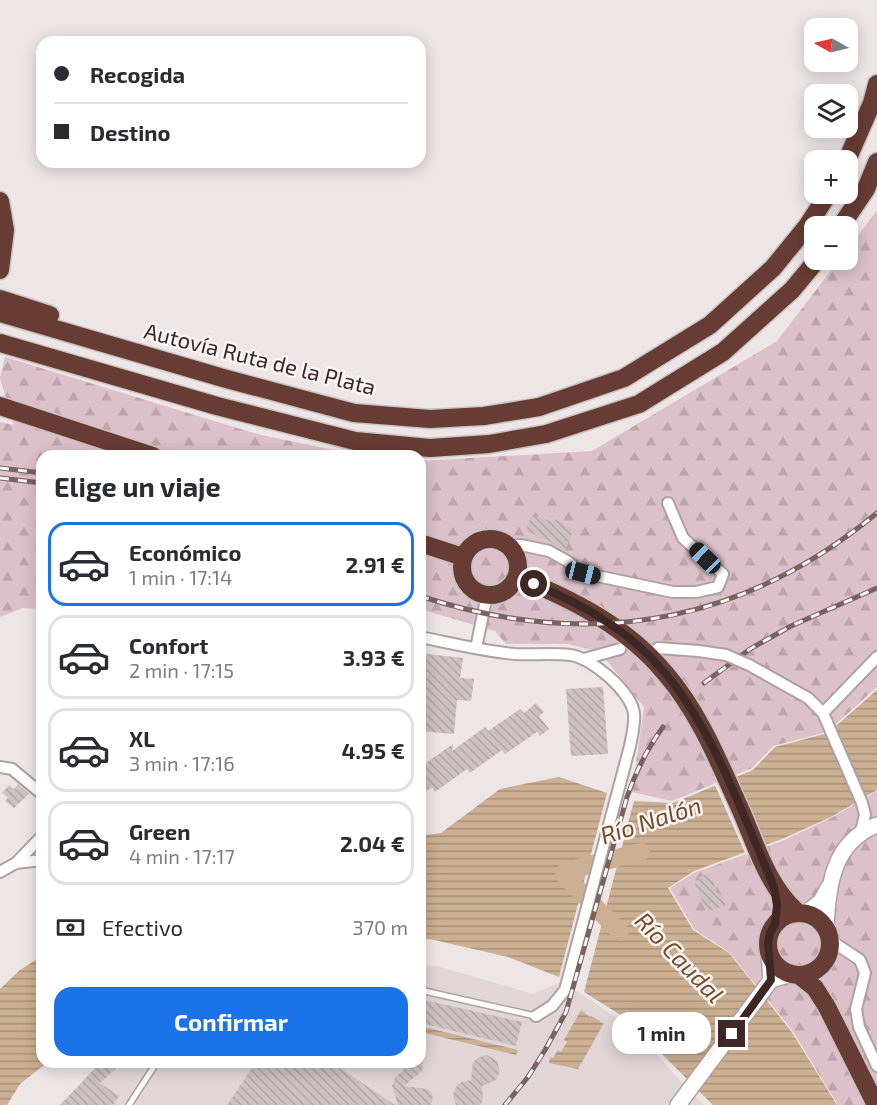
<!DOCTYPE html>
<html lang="es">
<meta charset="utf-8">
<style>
body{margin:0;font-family:"Exo 2",sans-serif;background:#f2f2f3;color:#2b2b33;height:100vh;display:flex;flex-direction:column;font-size:22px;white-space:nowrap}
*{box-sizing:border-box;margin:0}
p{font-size:20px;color:#7c7c81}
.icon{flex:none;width:33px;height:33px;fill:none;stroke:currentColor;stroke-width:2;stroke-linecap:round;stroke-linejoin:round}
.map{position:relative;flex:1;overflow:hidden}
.details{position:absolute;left:36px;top:450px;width:390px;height:618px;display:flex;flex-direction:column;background:#fff;border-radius:18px;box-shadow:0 3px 15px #0003}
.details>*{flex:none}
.guide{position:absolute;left:36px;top:36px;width:390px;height:132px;border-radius:18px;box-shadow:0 3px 15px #0003;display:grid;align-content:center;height:132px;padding:0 18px;background:#fff}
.needle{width:39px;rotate:278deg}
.buttons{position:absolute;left:804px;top:18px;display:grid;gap:12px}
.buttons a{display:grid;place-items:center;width:54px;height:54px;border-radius:12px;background:#fff;box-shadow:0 3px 15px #0003;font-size:30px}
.end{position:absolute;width:27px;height:27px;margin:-14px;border:8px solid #3d2826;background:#fff;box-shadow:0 0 0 3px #fff}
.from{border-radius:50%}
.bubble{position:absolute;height:42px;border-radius:18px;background:#fff;box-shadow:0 3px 15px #0003;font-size:20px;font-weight:700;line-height:42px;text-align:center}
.car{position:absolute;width:18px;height:36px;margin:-18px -9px;border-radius:8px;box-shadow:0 0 4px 2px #0007;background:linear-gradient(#222 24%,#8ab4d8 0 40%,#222 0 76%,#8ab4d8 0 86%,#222 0)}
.guide b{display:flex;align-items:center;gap:21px;height:57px;font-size:22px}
.guide b+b{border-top:2px solid #e1e1e2}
.guide i{width:15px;height:15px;background:#2b2b33}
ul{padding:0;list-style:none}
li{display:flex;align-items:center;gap:18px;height:84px;margin:0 12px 9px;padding:0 6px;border:3px solid #e1e1e2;border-radius:18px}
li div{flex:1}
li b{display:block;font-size:22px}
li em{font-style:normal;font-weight:700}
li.active{border-color:#1a73e8}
li>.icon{width:54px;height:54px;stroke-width:1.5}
h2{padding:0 18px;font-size:27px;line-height:72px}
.pay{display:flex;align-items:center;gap:15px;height:66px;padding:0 18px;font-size:22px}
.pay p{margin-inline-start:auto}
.primary-button{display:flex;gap:12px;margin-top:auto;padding:12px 18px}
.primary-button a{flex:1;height:69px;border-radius:18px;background:#1a73e8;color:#fff;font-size:24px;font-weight:700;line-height:69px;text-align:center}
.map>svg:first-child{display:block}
.built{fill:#e1d6d7}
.forest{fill:url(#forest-firs)}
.water{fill:url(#water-rules)}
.pier{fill:#ede5e6}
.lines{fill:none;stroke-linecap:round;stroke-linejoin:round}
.river{stroke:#ccb093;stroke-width:18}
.building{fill:url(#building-back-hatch)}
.lane-casing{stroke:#aea1a1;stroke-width:8}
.street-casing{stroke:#aea1a1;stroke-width:14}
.secondary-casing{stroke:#b19f9f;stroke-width:18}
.highway-casing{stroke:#c9c3c2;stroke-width:21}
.lane{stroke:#fff;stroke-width:5}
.street{stroke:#fff;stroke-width:10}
.secondary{stroke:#fff;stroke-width:15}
.highway{stroke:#673c34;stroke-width:18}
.rail-casing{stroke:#786361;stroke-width:5}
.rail{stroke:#f9f5f6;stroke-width:3;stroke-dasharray:9;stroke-linecap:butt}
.street-bridge-casing{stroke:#aea1a1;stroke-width:14;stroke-linecap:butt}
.street-bridge{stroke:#fff;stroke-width:10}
.route{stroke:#3d2826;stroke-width:8}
.labels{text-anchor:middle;stroke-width:5;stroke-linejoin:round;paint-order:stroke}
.street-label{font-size:22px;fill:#3d2826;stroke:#f9f5f6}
.water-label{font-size:24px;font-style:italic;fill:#744f25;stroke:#f9f5f6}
</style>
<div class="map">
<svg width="877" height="1105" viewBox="0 0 877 1105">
<defs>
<pattern id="forest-firs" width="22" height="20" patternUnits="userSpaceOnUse" patternTransform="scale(1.5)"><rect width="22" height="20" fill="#dcc0ca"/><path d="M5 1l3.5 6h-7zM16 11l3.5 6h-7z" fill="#bea5ad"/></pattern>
<pattern id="water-rules" width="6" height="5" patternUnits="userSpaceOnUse" patternTransform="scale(1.5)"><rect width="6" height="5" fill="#ccb093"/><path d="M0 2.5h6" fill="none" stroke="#a78f78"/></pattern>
<pattern id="building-back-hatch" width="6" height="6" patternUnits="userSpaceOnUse" patternTransform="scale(1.5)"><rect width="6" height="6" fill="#cdc1c3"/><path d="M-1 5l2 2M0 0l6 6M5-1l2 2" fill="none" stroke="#b1a6a7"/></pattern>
</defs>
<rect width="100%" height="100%" fill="#ede5e6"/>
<path class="built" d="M420,965L437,966L533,994L556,984L579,992L634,1030L703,1105H60L105,1062H420Z"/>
<path class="forest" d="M877,210V687L827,732L773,746L752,768L672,801L632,792L644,707L600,652L568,644H506L495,631L420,609V461L592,451L777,341L839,260H848V249Z
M5,357L257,434L362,456H42V609L23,608L0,617V422L14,425L0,378Z
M877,791V1105H838L792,1030L729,952L694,929L670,888L694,873L782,841L831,818Z"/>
<path class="water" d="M877,690V790L831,817L782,839L694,871L668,888L693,930L729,953L791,1031L837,1105H713L627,1019L584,992L634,801L673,803L753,770L775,747L828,733Z
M559,777L607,793L559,977L508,957L430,939L420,940V836L441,833L500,789Z
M42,956V1062H48L20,1084L7,1105H0V989L20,970Z
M581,1010L590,1017L591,1016L600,1021V1022L604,1023L578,1069L549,1063L550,1057L553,1058L558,1050L561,1052L567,1042L564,1040Z
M420,1026L518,1050L516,1055L420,1032Z"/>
<path class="pier" d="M735,774L768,848L746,855L714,783Z"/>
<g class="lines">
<path class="river" d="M566,871L641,852
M564,875L620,932"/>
</g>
<path class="building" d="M531,515L554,522L556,519L573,530L565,551L548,540L526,531Z
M420,645L427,654L463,658L460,678L474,679L471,701L457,700L454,734L420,731Z
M603,687L608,754L571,756L566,689Z
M536,703L544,712L539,716L549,729L540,736L537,732L505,754L502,750L470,773L467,769L435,792L432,787L420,796V767L453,744L452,751L485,727L488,731L520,709L524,713Z
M18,784L29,794L14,808L5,801L8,798L2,793L9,785L14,789Z
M710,873L717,893L722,895L726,905L707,912L695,884L699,883L697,878Z
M420,999L522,1022L516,1046L420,1023Z
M487,1055L497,1061L500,1072L496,1080L482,1086L483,1098L481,1105H456L453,1095L455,1088L461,1082L471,1080L473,1062L479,1057Z
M101,1062H123L100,1083L119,1096L113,1105H60Z
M256,1062H331L395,1105H227Z
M392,1062H423L422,1071L404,1086L428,1089L433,1096L431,1105H398L392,1086L395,1078L404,1069Z"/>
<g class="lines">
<defs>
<path id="lane" d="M420,990L535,1016
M129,1105L157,1062"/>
<path id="street" d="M508,546L521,545L549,551L567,561L583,573L673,592H696L718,587L723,574L683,538L668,503
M420,637C451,643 483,651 515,654C533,655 552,653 570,655C591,657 632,692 634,714C635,724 632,736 630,746L565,990L552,1006L536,1016
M476,648L487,595
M658,648L699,651L726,655
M584,659L620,649
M749,665L808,698L823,713L862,803L865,815L861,831
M823,713L877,657
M0,767L12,769L42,794
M16,863L42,836
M0,872L16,863L42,860
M830,940L860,960L865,973L856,1009L859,1027L877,1066"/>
<path id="secondary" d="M806,913L821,901L828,888
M826,927C828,885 833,842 877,825
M769,953L771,980
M678,1105L771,980L791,974"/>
<path id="highway" d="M847,160L872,103L877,84
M0,201L5,230L0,270
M841,226L866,189L877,162
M0,299L50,315
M0,313L223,378L354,413L430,419L484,416L539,407L624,378L710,325L773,268L808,225L828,194
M0,343L217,406L355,441L430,448L489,444L546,434L639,404L723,352L792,290L817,260
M0,406L153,456
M462 567a28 28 0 1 1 56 0a28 28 0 1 1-56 0Z
M420,543L463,557
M517,577C572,599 626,626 665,673C700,713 720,765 742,813C757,848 768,886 797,912
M768 944a31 31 0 1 1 62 0a31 31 0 1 1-62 0Z
M800,976L815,988L827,1007L876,1105"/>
</defs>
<use href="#lane" class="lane-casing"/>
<use href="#street" class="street-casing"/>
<use href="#secondary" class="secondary-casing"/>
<use href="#highway" class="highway-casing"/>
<use href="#lane" class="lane"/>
<use href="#street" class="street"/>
<use href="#secondary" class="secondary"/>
<use href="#highway" class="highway"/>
<defs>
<path id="rail" d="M0,468L42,473
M0,478L42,483
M420,596C588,651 740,626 877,513
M704,683L750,649L791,626L877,588
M505,1105L528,1077L545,1050L566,1012L627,797C636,771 647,749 663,727"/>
</defs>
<use href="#rail" class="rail-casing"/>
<use href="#rail" class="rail"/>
<defs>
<path id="street-bridge" d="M726,655L749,665"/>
</defs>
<use href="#street-bridge" class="street-bridge-casing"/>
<use href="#street-bridge" class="street-bridge"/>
</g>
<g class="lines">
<path class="route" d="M534,584C583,604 631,632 665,673C713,729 745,820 774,887L777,905L775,924L770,933L768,943L771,980L732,1034"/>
</g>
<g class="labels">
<g class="street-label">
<text transform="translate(260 359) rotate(14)" y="8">Autovía Ruta de la Plata</text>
</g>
<g class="water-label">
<text transform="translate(651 821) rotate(-18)" y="8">Río Nalón</text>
<text transform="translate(679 958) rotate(46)" y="8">Río Caudal</text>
</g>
</g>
</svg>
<div class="buttons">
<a><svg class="needle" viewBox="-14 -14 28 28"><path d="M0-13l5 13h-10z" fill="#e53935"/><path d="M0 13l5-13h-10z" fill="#7c7c81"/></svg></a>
<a><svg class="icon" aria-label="layers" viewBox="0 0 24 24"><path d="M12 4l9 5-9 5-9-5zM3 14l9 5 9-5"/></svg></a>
<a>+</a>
<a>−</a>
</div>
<i class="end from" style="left:534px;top:584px"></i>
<i class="end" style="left:732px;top:1034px"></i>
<div class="bubble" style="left:612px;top:1012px;width:99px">1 min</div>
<i class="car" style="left:705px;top:558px;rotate:314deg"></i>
<i class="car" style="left:583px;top:573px;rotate:104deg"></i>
<div class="guide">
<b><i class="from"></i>Recogida</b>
<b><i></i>Destino</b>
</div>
<section class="details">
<h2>Elige un viaje</h2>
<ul>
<li class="active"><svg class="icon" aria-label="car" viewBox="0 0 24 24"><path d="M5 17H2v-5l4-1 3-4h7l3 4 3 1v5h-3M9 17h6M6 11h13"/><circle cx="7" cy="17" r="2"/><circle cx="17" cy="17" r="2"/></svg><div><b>Económico</b><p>1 min · 17:14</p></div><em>2.91 €</em></li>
<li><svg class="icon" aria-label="car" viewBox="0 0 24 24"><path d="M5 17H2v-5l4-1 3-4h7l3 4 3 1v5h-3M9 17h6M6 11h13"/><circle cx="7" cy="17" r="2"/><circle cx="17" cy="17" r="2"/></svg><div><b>Confort</b><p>2 min · 17:15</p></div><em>3.93 €</em></li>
<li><svg class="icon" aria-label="car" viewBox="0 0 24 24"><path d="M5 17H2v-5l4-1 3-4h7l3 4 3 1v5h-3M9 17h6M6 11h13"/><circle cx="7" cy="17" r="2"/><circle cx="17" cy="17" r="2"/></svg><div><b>XL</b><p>3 min · 17:16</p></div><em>4.95 €</em></li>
<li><svg class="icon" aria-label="car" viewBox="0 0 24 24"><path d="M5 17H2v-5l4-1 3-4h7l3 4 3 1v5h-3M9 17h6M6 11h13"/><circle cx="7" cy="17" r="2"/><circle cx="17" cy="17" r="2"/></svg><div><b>Green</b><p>4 min · 17:17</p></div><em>2.04 €</em></li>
</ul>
<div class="pay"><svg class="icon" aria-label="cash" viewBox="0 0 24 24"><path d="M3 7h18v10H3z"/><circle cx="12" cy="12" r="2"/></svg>Efectivo<p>370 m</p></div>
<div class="primary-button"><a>Confirmar</a></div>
</section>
</div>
